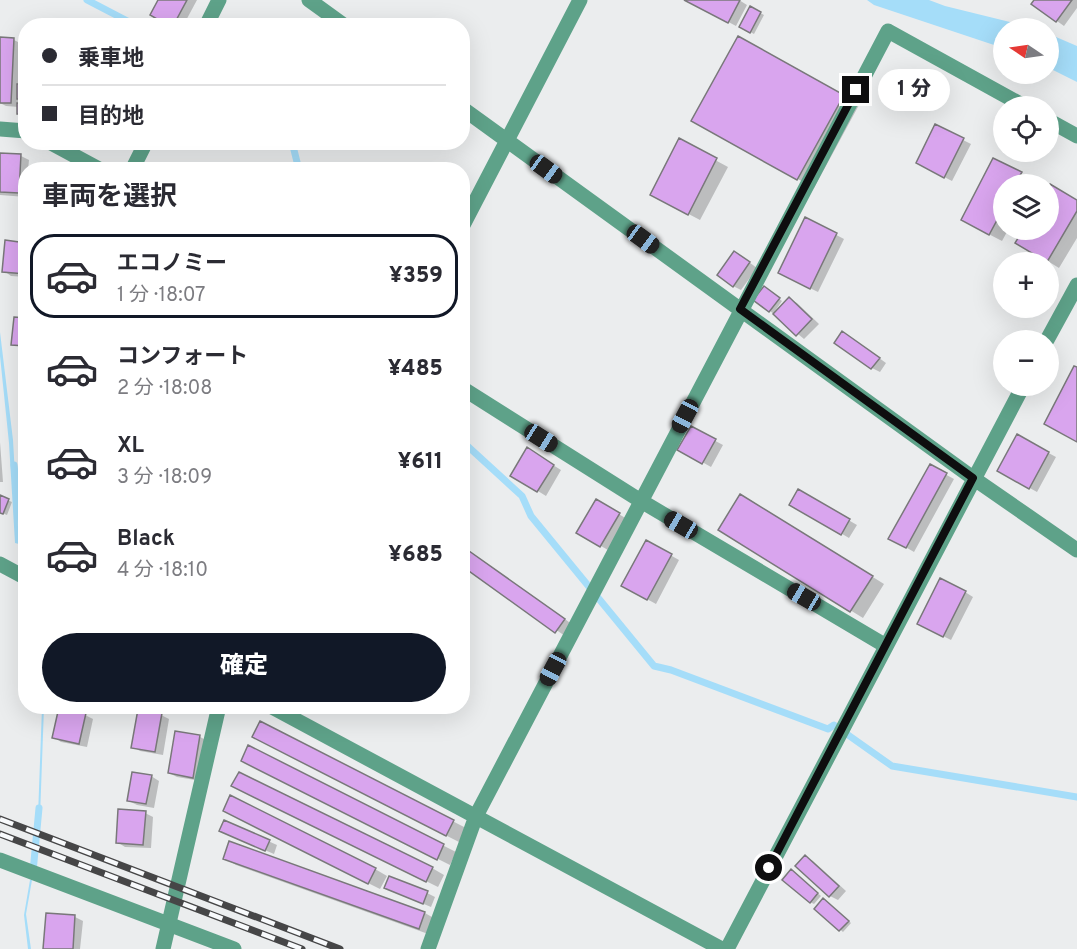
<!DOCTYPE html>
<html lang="ja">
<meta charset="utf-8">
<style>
body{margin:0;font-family:Overpass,"Noto Sans JP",sans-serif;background:#f2f2f3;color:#2b2b33;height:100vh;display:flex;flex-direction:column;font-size:22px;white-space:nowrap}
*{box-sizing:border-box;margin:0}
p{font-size:20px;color:#7c7c81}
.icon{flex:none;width:33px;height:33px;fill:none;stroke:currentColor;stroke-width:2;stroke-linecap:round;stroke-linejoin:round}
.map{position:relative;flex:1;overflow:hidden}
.drawer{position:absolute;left:18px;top:162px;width:452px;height:552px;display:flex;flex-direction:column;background:#fff;border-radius:24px;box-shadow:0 6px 24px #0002}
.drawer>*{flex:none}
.top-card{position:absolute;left:18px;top:18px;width:452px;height:132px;border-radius:24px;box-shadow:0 6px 24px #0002;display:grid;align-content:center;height:132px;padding:0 24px;background:#fff}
.needle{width:39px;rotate:283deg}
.controls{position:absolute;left:993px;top:18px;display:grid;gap:12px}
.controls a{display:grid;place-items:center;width:66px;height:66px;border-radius:50%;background:#fff;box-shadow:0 6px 24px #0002;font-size:30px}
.end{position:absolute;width:27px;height:27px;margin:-14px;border:8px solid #0e0e0f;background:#fff;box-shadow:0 0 0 3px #fff}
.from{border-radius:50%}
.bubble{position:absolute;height:42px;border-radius:21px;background:#fff;box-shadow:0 6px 24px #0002;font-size:20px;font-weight:800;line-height:42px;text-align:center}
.car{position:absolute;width:18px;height:36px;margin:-18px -9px;border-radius:8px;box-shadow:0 0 4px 2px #0007;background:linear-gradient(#222 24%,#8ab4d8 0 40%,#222 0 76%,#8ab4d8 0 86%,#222 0)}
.top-card b{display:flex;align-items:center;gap:21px;height:57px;font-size:22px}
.top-card b+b{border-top:2px solid #e1e1e2}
.top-card i{width:15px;height:15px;background:#2b2b33}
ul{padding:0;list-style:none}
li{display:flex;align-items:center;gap:18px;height:84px;margin:0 12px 9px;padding:0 12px;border:3px solid transparent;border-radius:24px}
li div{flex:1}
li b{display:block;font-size:22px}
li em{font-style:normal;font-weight:800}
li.selected{border-color:#111827}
li>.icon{width:54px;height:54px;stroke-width:1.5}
h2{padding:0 24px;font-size:27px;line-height:72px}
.action{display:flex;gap:12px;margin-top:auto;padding:12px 24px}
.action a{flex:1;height:69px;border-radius:36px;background:#111827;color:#fff;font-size:24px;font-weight:800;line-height:69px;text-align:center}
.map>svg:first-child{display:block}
.water{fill:#a5ddf9}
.shadow{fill:#0003}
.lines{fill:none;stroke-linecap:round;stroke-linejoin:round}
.stream{stroke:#a5ddf9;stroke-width:7}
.building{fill:#d9a5ee;stroke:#79787a;stroke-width:1.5}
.minor{stroke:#5ea289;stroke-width:15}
.rail-casing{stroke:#464647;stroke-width:7}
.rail{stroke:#f8fafc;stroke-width:4.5;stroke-dasharray:14;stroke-linecap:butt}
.route{stroke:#0e0e0f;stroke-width:8}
</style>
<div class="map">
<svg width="1077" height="949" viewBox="0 0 1077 949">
<rect width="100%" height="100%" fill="#ebedee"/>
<path class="water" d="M867,0H929L945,6L1034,28H1004L1003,48L874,5Z
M1049,34L1077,46V82L1049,68Z
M0,332L13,440L19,544L15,543L9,443L0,356Z
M42,707H44L40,817L38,816Z
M30,880H32L26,914L31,949H28L24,915Z"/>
<path class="shadow" d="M160,0H197L183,26H171Z
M687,0H739L747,5L736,26Z
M1036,0H1077V8L1064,26L1033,4Z
M751,8L764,15L754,34L741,27Z
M14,40L22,44L19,86L26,87V100L19,98L18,105H26V115L18,113L19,107L6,106L0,103V72Z
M843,96L859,105L814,188L693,121Z
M963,140L971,144L952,181L925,167Z
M680,141L728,167L700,220L664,201Z
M0,155L21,156L29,160L28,170H26V197L0,195Z
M994,160L1033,181L1031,184H1004V230H1008L1002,241L975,227Z
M1077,201V238L1059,268L1017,242L1025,230H1048Z
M806,219L844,239L818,292L787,277Z
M26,244V277L11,276L4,271Z
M742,257L757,268L741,290L733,286Z
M768,290L782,301L775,311L776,312L789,299L797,303L819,324L804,339L770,311Z
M26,320V349L12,344Z
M850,337L886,363L880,372L872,368Z
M691,428L723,445L711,467L679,449Z
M1017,436L1056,457L1037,492L999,471Z
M0,442L3,482H0Z
M527,449L561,470L546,496L512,475Z
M930,466L954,479L914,552L890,538Z
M798,491L857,525L849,538L791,504Z
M0,497L12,502L7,515L0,512Z
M597,501L627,519L608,550L578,533Z
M753,502L884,584L863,618L720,530Z
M647,542L679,560L656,604L623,586Z
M462,546L576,627L568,638L462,565Z
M965,592L973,597L951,640L927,628Z
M85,715L93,719L87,747L61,742L54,737Z
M161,715L169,719L163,755L140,751L133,747Z
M261,723L466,828L459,842L266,744Z
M200,737L208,741L201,781L177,777L169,773Z
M249,747L456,852L450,865L255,767Z
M151,776L159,781L154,808L137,805L129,801Z
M245,792L432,868L444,875L438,887Z
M145,813L153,817L151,848L125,847L117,842Z
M236,817L375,869L387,876L380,889Z
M225,822L277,845L274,854L229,835Z
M230,843L425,913L437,920L431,935L236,865L224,858Z
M805,857L813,861L846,891L838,900L830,896Z
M795,873L821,896L814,904L810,902Z
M386,888L427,893L435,897L431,907Z
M827,902L851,923L843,932L816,909Z
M75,917L83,921L80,949H44Z"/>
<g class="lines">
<path class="stream" d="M87,0L137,26
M292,142L299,170
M462,441L522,496L531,516L654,666L671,670L828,729L834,725L892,766L1077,797
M14,465L26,565
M33,872L39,808"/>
</g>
<path class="building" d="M158,0H187L173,26H169L150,15Z
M684,0H740L728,23Z
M1034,0H1072L1056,22L1031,4Z
M750,6L761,12L750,33L739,27Z
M738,36L844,95L797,180L691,121Z
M0,37L14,38L11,103H0Z
M17,84H23V99H17Z
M17,103L26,104V114H17Z
M935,124L964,138L944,178L916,163Z
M679,138L717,158L688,215L650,195Z
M0,153L21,154L19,193L0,192Z
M993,158L1022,172L1015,184H1004V207L989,235L961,220Z
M1050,184L1077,200V211L1047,262L1015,243L1023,230H1048V187Z
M805,217L837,233L810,289L778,273Z
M5,240L26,243V274L2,272Z
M734,251L750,262L733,287L717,275Z
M764,286L780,298L769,312L753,300Z
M789,297L812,319L796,336L773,314Z
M14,317L26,318V346L11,345Z
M842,331L880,358L871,369L834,343Z
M1074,366L1077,367V442L1044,424Z
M691,426L716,439L702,464L677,450Z
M1017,434L1049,452L1029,489L997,471Z
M527,447L554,465L537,492L510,476Z
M930,464L947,473L906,548L888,539Z
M798,489L850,519L841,535L789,505Z
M740,494L873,576L850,612L718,530Z
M0,495L9,499L3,514L0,513Z
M596,499L620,513L600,547L576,533Z
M646,540L672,554L647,600L621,586Z
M462,546L565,619L555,633L462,566Z
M940,578L966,591L943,637L917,624Z
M59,707L86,713L79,744L52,738Z
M138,709L162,713L155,752L131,748Z
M260,721L454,820L446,836L252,737Z
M175,731L200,735L193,778L168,773Z
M248,745L444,844L437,860L241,761Z
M132,772L152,775L146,804L127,801Z
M239,772L433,867L426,882L231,786Z
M230,795L376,868L368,884L223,811Z
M118,809L146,811L143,845L116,843Z
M224,820L270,840L265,851L219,831Z
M229,841L425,912L419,929L223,859Z
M805,855L839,886L829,897L795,866Z
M791,869L818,893L810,903L782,880Z
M389,876L428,891L423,904L384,888Z
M823,898L849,921L839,931L814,909Z
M46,913L75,915L73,949H43Z"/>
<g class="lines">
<path class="minor" d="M309,0L345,26
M206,26L219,0
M462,108L973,478L1077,550
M1048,120L1077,136
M0,129L26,131
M49,142L101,170
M132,170L146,142
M462,227L580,0
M1047,340L1077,285
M462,388L641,501L886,646
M0,564L26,578
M270,706L722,949
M0,860L234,949
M163,949L219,706
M428,949L476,816L888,31L1024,106
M727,949L1023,386"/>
<defs>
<path id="rail" d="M0,819L340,949
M0,834L302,949"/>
</defs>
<use href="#rail" class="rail-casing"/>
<use href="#rail" class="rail"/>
</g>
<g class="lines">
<path class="route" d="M769,868L973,478L740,309L856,90"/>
</g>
</svg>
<div class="controls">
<a><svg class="needle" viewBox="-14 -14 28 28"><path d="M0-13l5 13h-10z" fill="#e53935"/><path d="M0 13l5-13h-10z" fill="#7c7c81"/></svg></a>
<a><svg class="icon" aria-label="locate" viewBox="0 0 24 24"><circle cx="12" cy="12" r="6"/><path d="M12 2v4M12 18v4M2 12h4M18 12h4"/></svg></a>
<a><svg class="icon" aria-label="layers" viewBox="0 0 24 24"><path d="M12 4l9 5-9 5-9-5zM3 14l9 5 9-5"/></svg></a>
<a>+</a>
<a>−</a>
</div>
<i class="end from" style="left:769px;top:868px"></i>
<i class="end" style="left:856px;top:90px"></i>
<div class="bubble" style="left:878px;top:69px;width:72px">1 分</div>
<i class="car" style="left:546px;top:169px;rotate:126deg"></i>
<i class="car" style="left:643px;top:239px;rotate:126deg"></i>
<i class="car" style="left:685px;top:416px;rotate:208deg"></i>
<i class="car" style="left:541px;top:438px;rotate:122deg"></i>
<i class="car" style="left:681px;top:525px;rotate:300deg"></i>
<i class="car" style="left:804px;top:597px;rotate:300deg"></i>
<i class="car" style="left:553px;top:669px;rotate:208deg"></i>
<div class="top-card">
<b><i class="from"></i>乗車地</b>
<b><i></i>目的地</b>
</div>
<section class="drawer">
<h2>車両を選択</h2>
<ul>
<li class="selected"><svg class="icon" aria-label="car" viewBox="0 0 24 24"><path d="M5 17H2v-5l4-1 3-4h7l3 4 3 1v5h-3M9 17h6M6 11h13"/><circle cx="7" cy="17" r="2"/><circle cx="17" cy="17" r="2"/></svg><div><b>エコノミー</b><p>1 分 · 18:07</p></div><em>¥359</em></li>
<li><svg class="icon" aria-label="car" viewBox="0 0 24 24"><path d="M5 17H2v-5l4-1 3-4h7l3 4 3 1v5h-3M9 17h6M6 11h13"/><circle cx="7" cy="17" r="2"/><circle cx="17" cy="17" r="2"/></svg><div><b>コンフォート</b><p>2 分 · 18:08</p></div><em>¥485</em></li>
<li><svg class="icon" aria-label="car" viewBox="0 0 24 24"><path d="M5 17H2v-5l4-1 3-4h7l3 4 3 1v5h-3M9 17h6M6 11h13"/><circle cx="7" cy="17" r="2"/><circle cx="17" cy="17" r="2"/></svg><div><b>XL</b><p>3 分 · 18:09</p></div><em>¥611</em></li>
<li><svg class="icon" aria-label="car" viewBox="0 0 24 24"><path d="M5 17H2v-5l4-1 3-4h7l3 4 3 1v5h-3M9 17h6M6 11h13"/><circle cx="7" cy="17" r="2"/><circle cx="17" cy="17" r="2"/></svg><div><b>Black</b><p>4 分 · 18:10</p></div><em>¥685</em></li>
</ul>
<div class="action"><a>確定</a></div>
</section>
</div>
